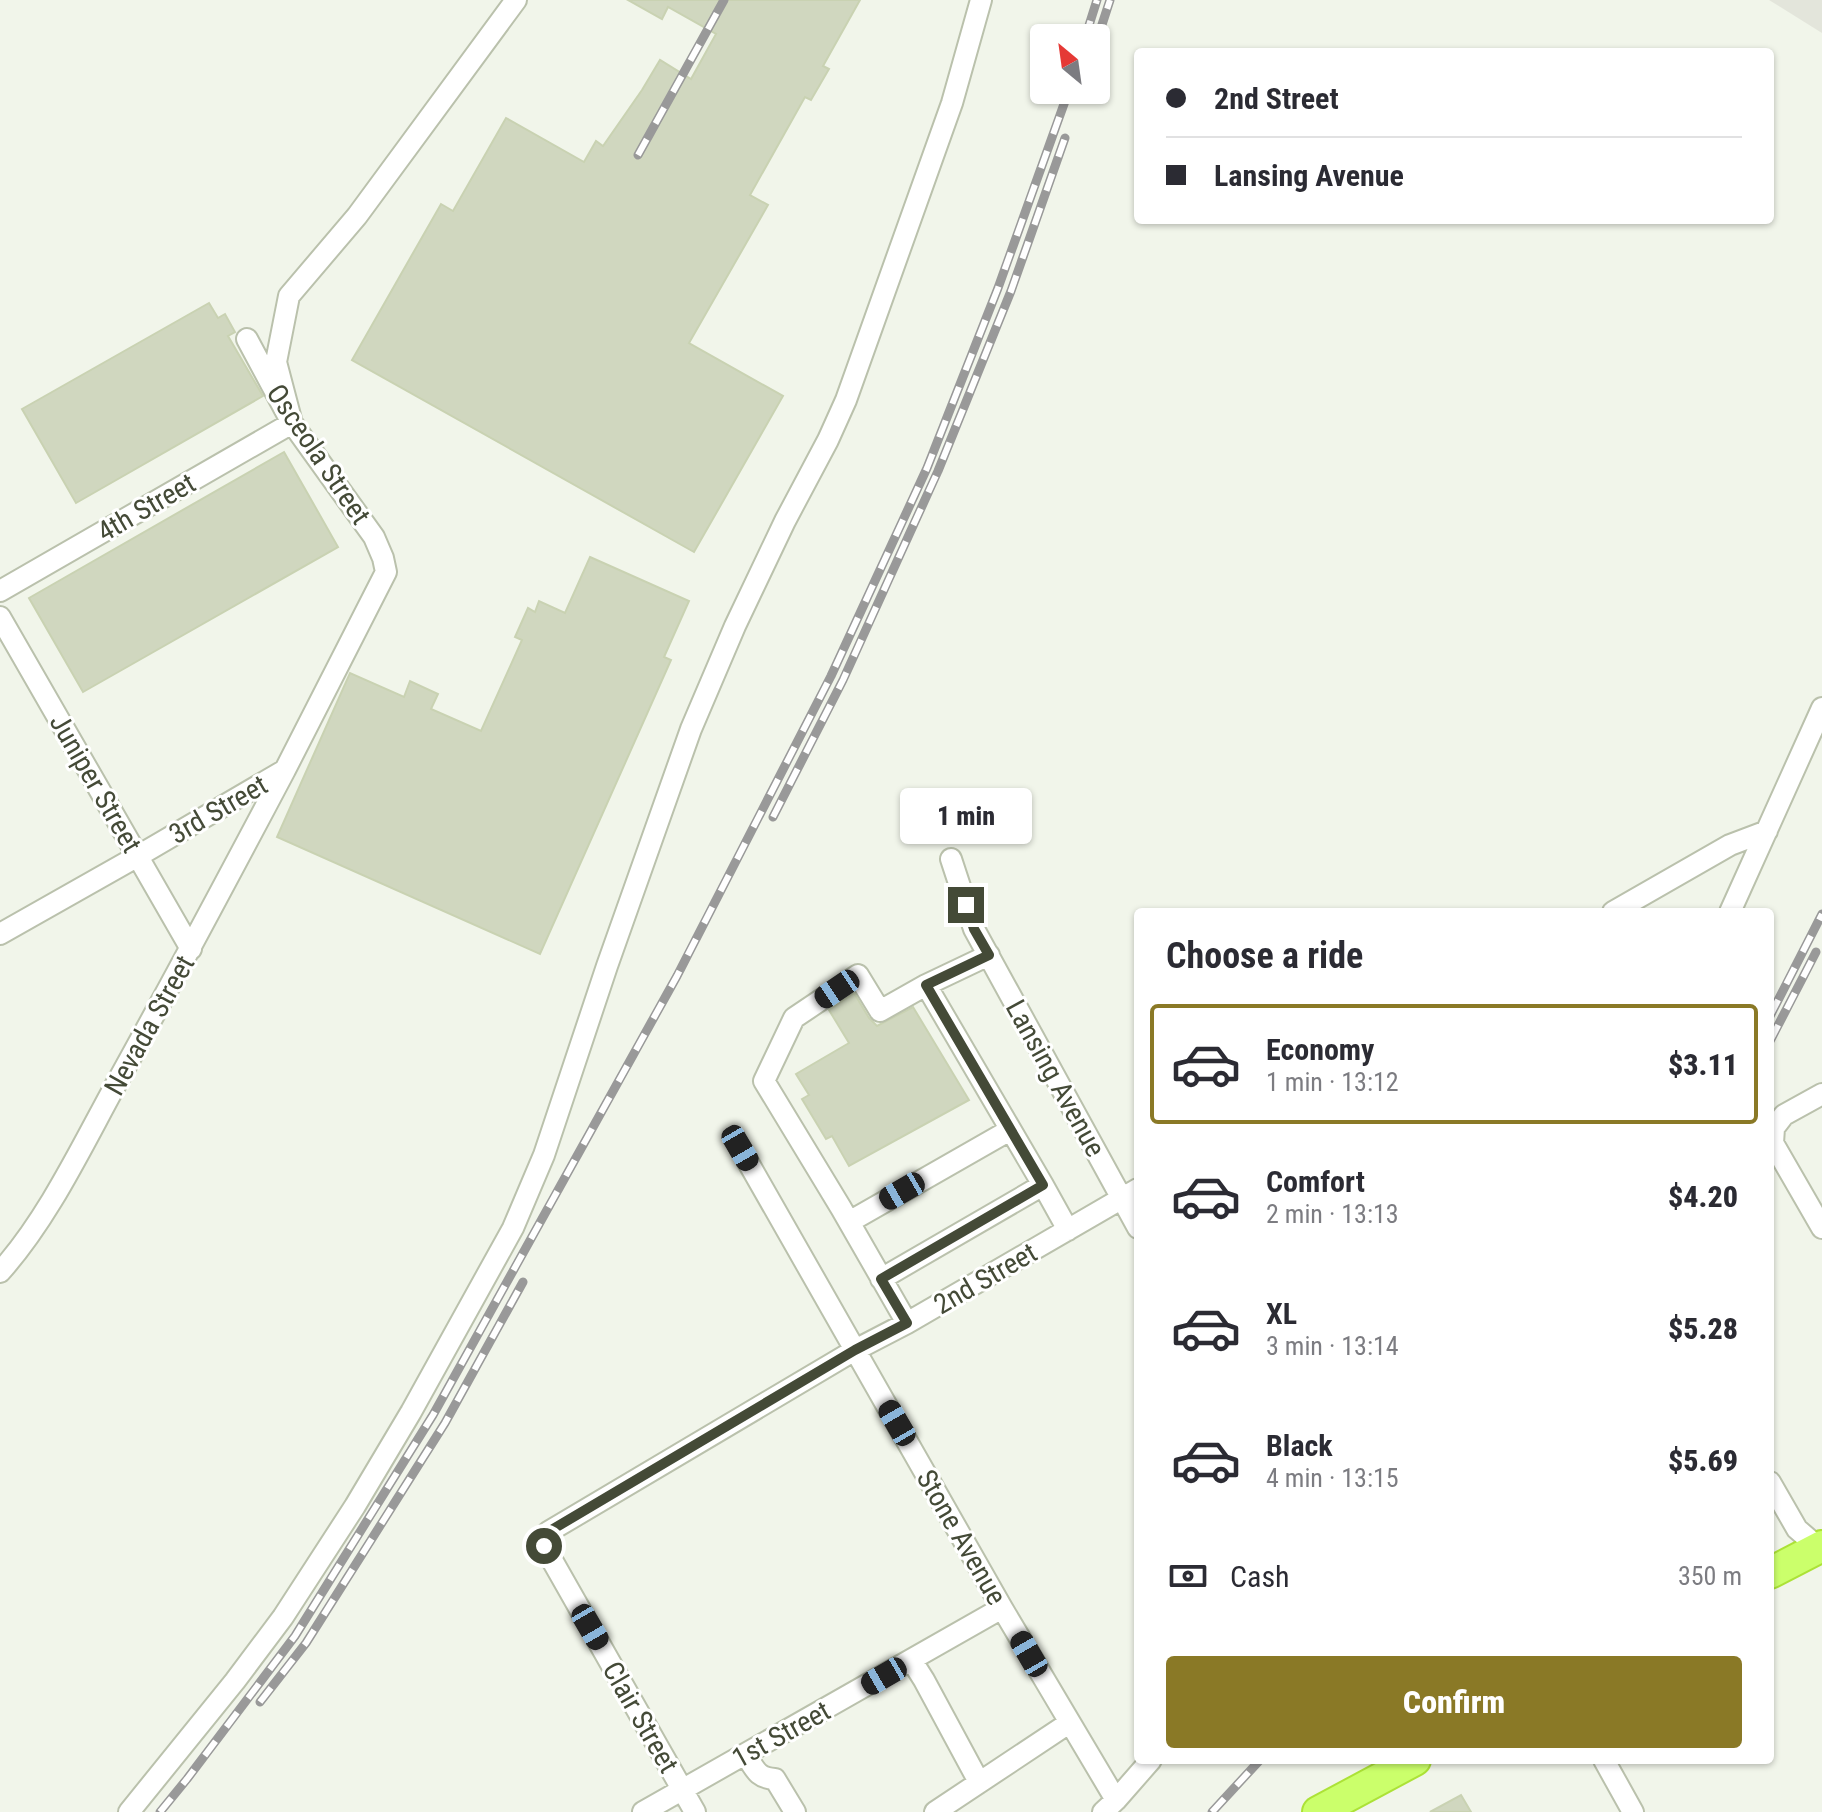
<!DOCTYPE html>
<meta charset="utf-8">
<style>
body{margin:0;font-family:"Roboto Condensed",sans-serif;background:#f7f7f7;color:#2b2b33;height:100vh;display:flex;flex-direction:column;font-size:30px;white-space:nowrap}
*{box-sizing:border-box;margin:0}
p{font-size:26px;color:#7c7c81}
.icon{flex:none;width:44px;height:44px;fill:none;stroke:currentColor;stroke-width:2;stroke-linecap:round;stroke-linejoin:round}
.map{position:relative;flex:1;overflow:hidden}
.side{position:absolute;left:1134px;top:908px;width:640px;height:856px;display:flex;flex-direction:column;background:#fff;border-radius:8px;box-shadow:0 2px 6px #0004}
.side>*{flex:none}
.guide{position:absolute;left:1134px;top:48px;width:640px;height:176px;border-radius:8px;box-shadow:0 2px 6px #0004;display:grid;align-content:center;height:176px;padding:0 32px;background:#fff}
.needle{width:52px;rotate:331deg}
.fabs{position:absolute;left:1030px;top:24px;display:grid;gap:16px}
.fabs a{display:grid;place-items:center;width:80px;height:80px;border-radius:8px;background:#fff;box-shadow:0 2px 6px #0004;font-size:40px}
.end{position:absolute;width:36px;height:36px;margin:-18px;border:10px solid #444a37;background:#fff;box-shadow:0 0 0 4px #fff}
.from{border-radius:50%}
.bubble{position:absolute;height:56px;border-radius:8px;background:#fff;box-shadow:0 2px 6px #0004;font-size:26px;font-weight:800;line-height:56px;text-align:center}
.car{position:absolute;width:24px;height:48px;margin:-24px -12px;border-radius:10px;box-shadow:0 0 6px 2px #0007;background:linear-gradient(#222 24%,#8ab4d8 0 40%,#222 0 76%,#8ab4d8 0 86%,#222 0)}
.guide b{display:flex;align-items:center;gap:28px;height:76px;font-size:30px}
.guide b+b{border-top:2px solid #e1e1e2}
.guide i{width:20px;height:20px;background:#2b2b33}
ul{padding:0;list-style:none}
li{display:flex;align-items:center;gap:24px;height:120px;margin:0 16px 12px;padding:0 16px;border:4px solid transparent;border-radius:8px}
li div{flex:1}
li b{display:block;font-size:30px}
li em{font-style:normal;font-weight:800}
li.current{border-color:#8a7926}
li>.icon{width:72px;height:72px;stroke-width:1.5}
h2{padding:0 32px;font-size:36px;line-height:96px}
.pay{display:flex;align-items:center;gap:20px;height:88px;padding:0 32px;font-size:30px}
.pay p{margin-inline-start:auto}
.button{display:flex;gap:16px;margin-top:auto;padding:16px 32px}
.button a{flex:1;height:92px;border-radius:8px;background:#8a7926;color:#fff;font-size:32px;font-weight:800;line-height:92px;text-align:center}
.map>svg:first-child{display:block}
.industrial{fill:#e3e5db}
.building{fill:#d0d7bf;stroke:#c9d2b2;stroke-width:2}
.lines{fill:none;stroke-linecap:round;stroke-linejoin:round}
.minor-casing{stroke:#bac1ac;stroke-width:24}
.highway-casing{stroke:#ace237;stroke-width:34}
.minor{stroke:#fff;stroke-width:20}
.highway{stroke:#cbff6b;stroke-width:30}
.rail-casing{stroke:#999;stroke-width:9}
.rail{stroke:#fff;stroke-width:6;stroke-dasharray:18;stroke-linecap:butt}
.route{stroke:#444a37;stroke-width:10}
.labels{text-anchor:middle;stroke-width:6;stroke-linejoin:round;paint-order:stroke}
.street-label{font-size:28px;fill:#444a37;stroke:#fff}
</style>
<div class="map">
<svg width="1822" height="1812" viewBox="0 0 1822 1812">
<rect width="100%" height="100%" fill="#f1f5ea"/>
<path class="industrial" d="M1769,0H1822V33Z"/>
<path class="building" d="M628,0H860L823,66L829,69L811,100L805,97L750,195L768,205L689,343L783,396L694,552L352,360L441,204L453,211L506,118L584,162L596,141L603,146L642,90L660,60L691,79L716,34L668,7L662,19Z
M209,303L218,318L225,314L235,332L228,336L263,396L76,503L22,409Z
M284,452L338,547L83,692L29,598Z
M590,557L689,601L664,657L671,660L540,954L277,837L350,673L404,697L410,681L438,694L431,709L481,731L522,640L515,637L528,608L535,612L539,601L565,613Z
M854,993L869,1018L877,1026L913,1007L969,1100L849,1166L832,1136L826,1139L802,1099L809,1095L796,1074L849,1043L829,1010Z
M1461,1795L1471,1812H1430Z"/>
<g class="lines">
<defs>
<path id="minor" d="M0,591L292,423L276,362L289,296L357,216L516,0
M0,617L191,949
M951,859L974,929L1138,1228
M1613,912L1730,845L1767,831
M1730,912L1822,708
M0,934L138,856L285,770L386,572L383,558L374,537L292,423L247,339
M1822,1094L1784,1115L1774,1128L1773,1143L1822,1228
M740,1148L1002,1608L1116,1800
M1043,1185L1068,1230
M849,1222L1010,1130
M0,1272C47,1220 81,1148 115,1086C173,981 229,876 285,770
M881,1279L1043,1185L926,985
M907,1323L841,1208L764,1081L794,1018L858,975L880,1011L926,985L989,955
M1770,1482L1797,1529L1819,1548L1822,1553
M912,1661L924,1680L979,1782
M746,1755C755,1769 757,1778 775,1779L795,1812
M1604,1760L1633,1812
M129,1812L235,1681L283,1617L355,1506L411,1412L513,1228L544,1155L607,966L691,729L735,626L785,521L828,440L846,400L952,103L981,0
M643,1812L1002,1608
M695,1812L544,1546L545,1538L548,1532L855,1350L907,1323L1138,1189
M935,1812L1069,1723
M1103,1812L1116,1800L1151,1760"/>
<path id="highway" d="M1770,1573L1822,1546
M1318,1812L1415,1760"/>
</defs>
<use href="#minor" class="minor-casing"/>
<use href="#highway" class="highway-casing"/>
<use href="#minor" class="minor"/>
<use href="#highway" class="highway"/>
<defs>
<path id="rail" d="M1085,38L1097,0
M1096,43L1110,0
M638,155L724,0
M773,817L843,680L938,471L1011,291L1065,138
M1770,1016L1822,914
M1770,1041L1816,952
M260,1702L306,1643L445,1423L523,1282
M160,1812L187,1779L295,1636L433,1415L677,976L831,676L927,468L998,288L1069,90
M1212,1812L1260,1760"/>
</defs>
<use href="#rail" class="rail-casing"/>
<use href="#rail" class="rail"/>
</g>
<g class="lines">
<path class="route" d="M544,1546L545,1538L548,1532L855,1350L907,1323L881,1279L1043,1185L926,985L989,955L974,929L966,905"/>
</g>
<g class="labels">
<g class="street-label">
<text transform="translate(319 454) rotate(56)" y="10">Osceola Street</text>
<text transform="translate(146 507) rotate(-30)" y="10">4th Street</text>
<text transform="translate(96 783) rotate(60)" y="10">Juniper Street</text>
<text transform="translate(218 809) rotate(-30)" y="10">3rd Street</text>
<text transform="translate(149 1025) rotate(-61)" y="10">Nevada Street</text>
<text transform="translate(1056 1078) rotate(61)" y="10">Lansing Avenue</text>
<text transform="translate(985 1278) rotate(-30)" y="10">2nd Street</text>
<text transform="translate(962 1537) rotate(60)" y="10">Stone Avenue</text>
<text transform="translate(641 1717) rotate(60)" y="10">Clair Street</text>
<text transform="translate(781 1734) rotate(-29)" y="10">1st Street</text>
</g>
</g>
</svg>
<div class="fabs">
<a><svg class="needle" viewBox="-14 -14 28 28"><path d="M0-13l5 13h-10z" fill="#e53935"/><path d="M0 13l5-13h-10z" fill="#7c7c81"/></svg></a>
</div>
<i class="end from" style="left:544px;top:1546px"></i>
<i class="end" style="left:966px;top:905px"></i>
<div class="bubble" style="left:900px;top:788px;width:132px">1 min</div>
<i class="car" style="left:837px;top:989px;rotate:236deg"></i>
<i class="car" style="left:740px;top:1148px;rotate:150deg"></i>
<i class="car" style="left:902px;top:1191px;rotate:240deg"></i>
<i class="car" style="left:897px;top:1423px;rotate:330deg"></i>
<i class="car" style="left:590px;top:1627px;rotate:150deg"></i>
<i class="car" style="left:1029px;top:1654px;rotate:330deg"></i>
<i class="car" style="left:884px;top:1676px;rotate:240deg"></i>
<div class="guide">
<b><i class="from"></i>2nd Street</b>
<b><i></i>Lansing Avenue</b>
</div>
<section class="side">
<h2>Choose a ride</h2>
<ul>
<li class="current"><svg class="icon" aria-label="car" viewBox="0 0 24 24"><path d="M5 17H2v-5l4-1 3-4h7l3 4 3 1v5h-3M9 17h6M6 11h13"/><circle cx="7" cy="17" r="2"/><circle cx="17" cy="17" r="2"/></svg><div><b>Economy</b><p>1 min · 13:12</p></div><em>$3.11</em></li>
<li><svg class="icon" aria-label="car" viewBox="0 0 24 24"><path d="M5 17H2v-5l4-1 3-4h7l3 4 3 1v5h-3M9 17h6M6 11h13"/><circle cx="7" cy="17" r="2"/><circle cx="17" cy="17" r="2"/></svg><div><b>Comfort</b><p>2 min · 13:13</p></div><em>$4.20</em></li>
<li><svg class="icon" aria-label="car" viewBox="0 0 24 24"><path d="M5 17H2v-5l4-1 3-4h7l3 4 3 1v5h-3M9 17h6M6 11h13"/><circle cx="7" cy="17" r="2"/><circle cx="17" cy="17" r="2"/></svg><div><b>XL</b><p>3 min · 13:14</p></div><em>$5.28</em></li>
<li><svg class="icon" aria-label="car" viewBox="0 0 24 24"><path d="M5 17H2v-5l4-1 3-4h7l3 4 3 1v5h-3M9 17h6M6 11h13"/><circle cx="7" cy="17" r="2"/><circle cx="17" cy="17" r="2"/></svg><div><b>Black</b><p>4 min · 13:15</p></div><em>$5.69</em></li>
</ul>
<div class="pay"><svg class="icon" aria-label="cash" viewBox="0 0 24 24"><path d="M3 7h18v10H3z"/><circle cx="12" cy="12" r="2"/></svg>Cash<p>350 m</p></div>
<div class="button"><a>Confirm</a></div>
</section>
</div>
